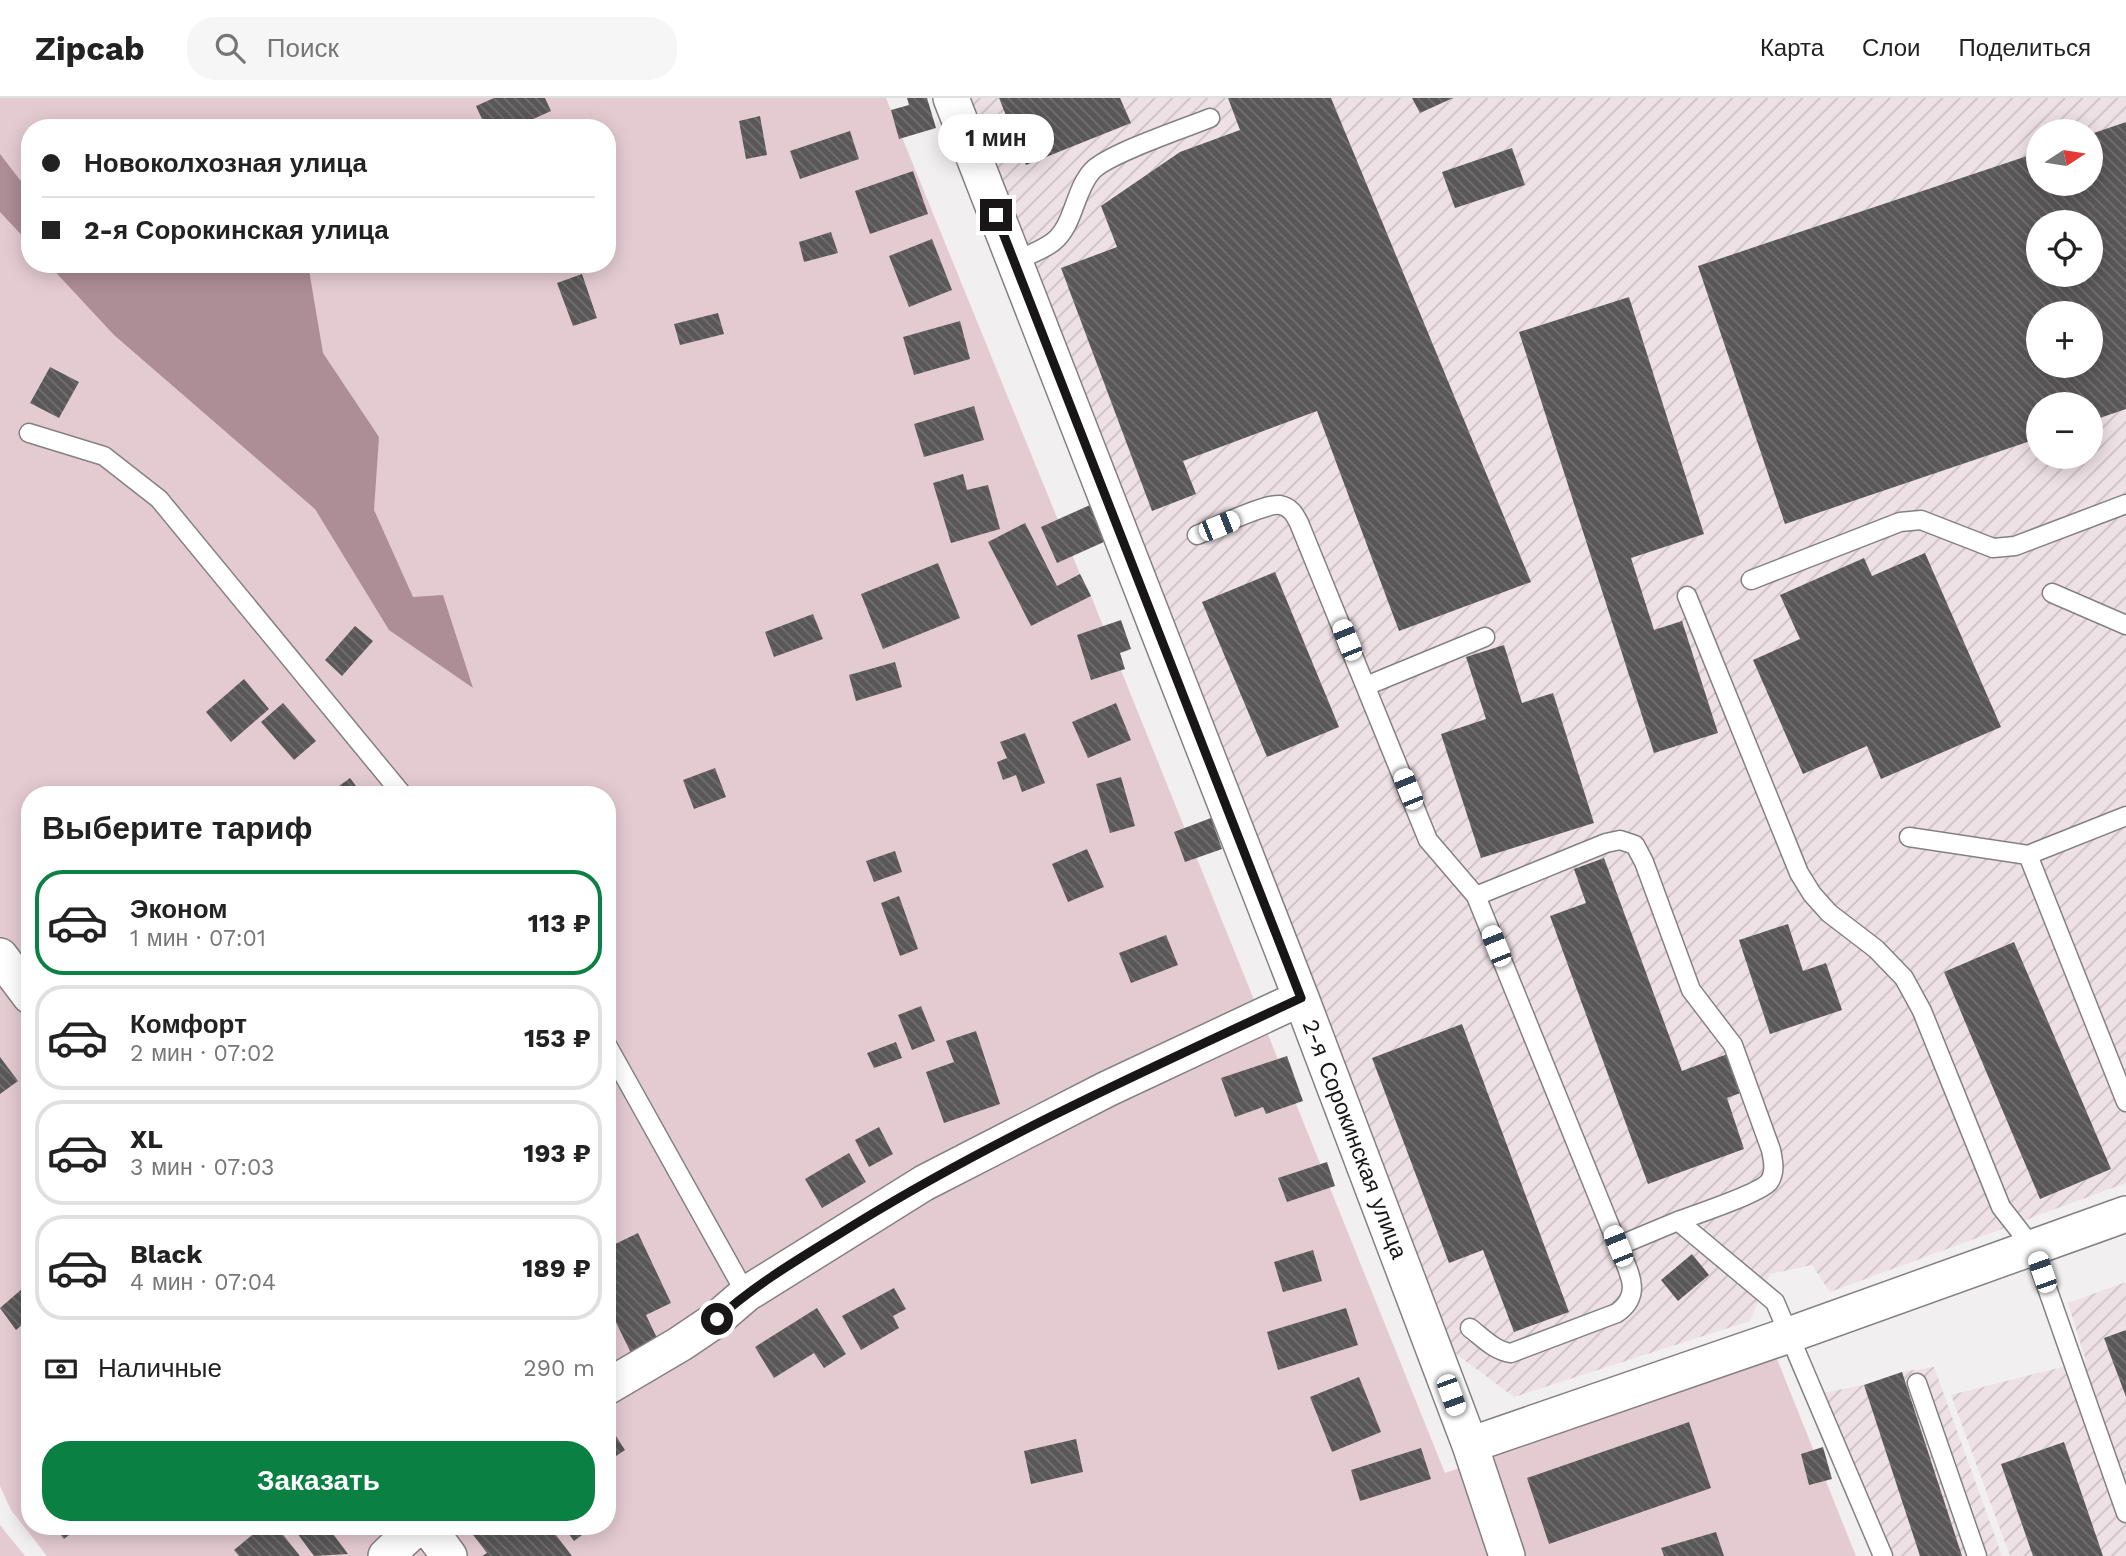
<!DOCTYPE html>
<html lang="ru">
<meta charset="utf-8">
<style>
body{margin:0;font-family:"Work Sans",sans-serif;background:#f6f6f6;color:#222;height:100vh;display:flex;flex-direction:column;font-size:26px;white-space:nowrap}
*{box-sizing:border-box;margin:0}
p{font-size:23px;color:#767676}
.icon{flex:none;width:38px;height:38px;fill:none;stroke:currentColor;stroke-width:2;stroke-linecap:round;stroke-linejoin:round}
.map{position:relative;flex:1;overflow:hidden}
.details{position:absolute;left:21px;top:688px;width:595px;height:749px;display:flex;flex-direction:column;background:#fff;border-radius:28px;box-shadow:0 4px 18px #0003}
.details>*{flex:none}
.guide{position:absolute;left:21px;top:21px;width:595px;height:154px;border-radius:28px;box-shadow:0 4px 18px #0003;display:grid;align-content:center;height:154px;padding:0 21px;background:#fff}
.needle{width:46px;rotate:78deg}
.fabs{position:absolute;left:2026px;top:21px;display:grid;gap:14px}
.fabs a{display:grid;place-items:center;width:77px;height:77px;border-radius:50%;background:#fff;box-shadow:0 4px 18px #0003;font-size:35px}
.end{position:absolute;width:32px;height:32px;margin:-16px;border:9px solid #181617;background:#fff;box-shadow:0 0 0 4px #fff}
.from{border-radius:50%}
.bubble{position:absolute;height:49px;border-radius:24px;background:#fff;box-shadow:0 4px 18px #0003;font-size:23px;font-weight:700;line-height:49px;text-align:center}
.car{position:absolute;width:21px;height:42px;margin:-21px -10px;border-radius:9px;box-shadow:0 0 5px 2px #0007;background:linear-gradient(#fff 24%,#345 0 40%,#fff 0 76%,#345 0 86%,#fff 0)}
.guide b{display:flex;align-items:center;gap:24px;height:66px;font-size:26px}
.guide b+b{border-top:2px solid #e0e0e0}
.guide i{width:18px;height:18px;background:#222}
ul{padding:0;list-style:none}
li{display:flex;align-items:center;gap:21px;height:105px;margin:0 14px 10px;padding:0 7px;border:4px solid #e0e0e0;border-radius:28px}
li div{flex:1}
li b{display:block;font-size:26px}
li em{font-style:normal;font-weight:700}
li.selected{border-color:#0b8043}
li>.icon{width:63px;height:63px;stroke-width:1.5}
h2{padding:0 21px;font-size:32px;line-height:84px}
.pay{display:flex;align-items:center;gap:18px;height:77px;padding:0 21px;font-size:26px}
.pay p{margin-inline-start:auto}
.cta{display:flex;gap:14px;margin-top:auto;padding:14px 21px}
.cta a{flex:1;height:80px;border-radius:28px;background:#0b8043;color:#fff;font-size:28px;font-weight:700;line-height:80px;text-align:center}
header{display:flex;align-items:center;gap:42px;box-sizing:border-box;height:98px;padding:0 35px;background:#fff;border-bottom:2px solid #e0e0e0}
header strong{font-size:33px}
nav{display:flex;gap:38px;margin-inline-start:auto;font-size:24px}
.search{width:490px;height:63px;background:#f6f6f6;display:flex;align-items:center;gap:18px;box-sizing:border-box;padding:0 24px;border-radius:28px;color:#767676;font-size:26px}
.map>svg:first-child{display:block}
.industrial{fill:url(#industrial-furrows);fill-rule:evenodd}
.green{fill:#e4cbd1;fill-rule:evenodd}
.water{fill:#ad8d96}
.building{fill:url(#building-back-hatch);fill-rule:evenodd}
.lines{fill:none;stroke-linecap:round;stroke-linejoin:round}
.service-casing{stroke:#848181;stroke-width:21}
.minor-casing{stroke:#848181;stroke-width:38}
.service{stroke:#fff;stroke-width:18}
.minor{stroke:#fff;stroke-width:35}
.route{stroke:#181617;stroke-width:9}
.labels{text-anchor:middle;stroke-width:7;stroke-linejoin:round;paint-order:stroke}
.street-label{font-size:23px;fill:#181617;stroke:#fff}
</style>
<header>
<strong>Zipcab</strong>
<div class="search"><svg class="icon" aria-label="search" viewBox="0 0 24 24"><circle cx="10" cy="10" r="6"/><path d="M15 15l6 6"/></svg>Поиск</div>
<nav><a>Карта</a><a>Слои</a><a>Поделиться</a></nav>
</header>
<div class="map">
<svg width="2126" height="1458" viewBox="0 0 2126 1458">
<defs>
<pattern id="industrial-furrows" width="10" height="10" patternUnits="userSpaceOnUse" patternTransform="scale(1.75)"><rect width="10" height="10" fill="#eee1e5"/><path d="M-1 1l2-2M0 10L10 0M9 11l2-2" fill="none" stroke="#cbc0c4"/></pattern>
<pattern id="building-back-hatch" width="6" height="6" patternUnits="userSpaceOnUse" patternTransform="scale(1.75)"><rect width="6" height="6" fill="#5a5758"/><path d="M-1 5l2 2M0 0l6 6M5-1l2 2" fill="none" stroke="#727070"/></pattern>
</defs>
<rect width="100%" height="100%" fill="#f2eff0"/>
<path class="industrial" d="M967,0H2126V1085L1830,1194L1812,1167L1770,1176L1750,1223L1514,1299L1452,1253ZM2039,33H2091V86H2039ZM2039,124H2091V177H2039ZM2039,215H2091V268H2039ZM2039,306H2091V359H2039Z
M2126,1184V1458H2010L1951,1297L2086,1263L2068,1205Z
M1934,1269L2002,1458H1875L1812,1297L1864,1287L1902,1274Z"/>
<path class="green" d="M0,0H886L1080,476L1091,498L1445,1375L1777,1261L1856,1458H47L11,1412L0,1388ZM30,30H607V166H30ZM30,696H607V1428H30Z
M0,1427L25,1458H0Z"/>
<path class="water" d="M0,56L20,82L30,90V146L0,114Z
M48,166H308L323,255L379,339L374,412L413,499L443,497L473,590L389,532L315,411L114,237Z"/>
<path class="building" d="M494,0H545L551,13L513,30H486L476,8Z
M907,0H927L936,30L899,41L891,12L909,7Z
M999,0H1120L1131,25L1026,67Z
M1228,0H1331L1531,484L1399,533L1317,313L1183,363L1196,396L1152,413L1061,170L1117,149L1101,108L1180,54L1240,32Z
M1412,0H1453L1420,15Z
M760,18L767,57L746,61L739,23Z
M2126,24V311L2091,323V306H2039V340L1785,426L1698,168L2039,54V86H2091V36ZM2039,124H2091V177H2039ZM2039,215H2091V268H2039Z
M850,33L859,61L800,81L790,53Z
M1512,50L1525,87L1455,110L1442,74Z
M913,73L928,116L870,136L855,93Z
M831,134L838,155L804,164L799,144Z
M932,141L952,192L909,209L889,158Z
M582,176L597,220L573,228L557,185Z
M1629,199L1704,436L1631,460L1654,532L1682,523L1718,635L1654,655L1519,234Z
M718,215L724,236L680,247L674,226Z
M960,223L970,261L914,277L903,239Z
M50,269L79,284L59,320L30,305Z
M974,308L984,342L924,359L914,326Z
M963,376L967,392L988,387L1000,431L951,445L933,385Z
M1090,407L1106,443L1057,465L1041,429Z
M1025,425L1057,488L1080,476L1091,498L1031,528L988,444Z
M1925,455L2001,629L1881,681L1867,648L1803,676L1753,562L1800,541L1780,497L1864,460L1872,478Z
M938,465L960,520L883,551L861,496Z
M1275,474L1339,629L1267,659L1202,504Z
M813,516L823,541L774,559L765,534Z
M1121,522L1131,551L1120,555L1125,571L1091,582L1077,537Z
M355,528L373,543L342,578L325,562Z
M1504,547L1522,605L1553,595L1594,725L1481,760L1441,636L1486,621L1466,559Z
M895,564L902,589L856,603L849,577Z
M244,581L269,611L231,644L206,614Z
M283,605L316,643L294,662L261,624Z
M1116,605L1131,642L1088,660L1072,624Z
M1025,635L1045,685L1022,694L1016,677L1003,682L997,664L1007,660L1000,644Z
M715,670L726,699L694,711L683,682Z
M1121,679L1135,728L1110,735L1096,686Z
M350,680L362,696H328Z
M1211,720L1222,751L1185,764L1174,734Z
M1087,751L1104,789L1068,804L1052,766Z
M895,753L902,774L874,784L866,763Z
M1604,760L1682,973L1730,955L1743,994L1727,1000L1744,1051L1648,1086L1550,818L1586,805L1574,771Z
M899,798L918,851L900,858L881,805Z
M1788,826L1803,873L1826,865L1842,912L1770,936L1739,842Z
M1166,837L1178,867L1131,885L1119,855Z
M2014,844L2111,1071L2040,1101L1944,874Z
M921,908L935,943L912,952L898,917Z
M1462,926L1569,1214L1514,1234L1483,1152L1449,1165L1372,960Z
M976,933L1000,1006L944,1025L926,974L954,964L946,943Z
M896,944L902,960L874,970L867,955Z
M1287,958L1303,1003L1266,1016L1263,1009L1235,1019L1221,980Z
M0,959L18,983L0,996Z
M879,1029L893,1056L869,1069L855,1042Z
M849,1055L866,1084L822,1110L805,1081Z
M1327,1064L1335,1088L1287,1104L1278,1080Z
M638,1135L671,1205L646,1217L658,1242L631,1255L607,1206V1150Z
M1313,1152L1322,1183L1283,1194L1274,1164Z
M1692,1156L1709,1177L1678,1203L1661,1182Z
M30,1184V1220L16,1232L0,1210Z
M894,1190L906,1211L893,1218L899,1230L861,1252L842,1218Z
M817,1210L846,1256L824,1270L814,1255L774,1280L755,1249Z
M1346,1210L1358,1247L1278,1272L1267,1234Z
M2126,1232V1299L2104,1240Z
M1902,1274L1962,1458H1920L1864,1287Z
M1359,1279L1381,1334L1332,1354L1310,1299Z
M1689,1324L1711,1390L1549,1446L1527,1380Z
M614,1335L625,1352L607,1364V1340Z
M1076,1341L1083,1374L1031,1386L1024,1353Z
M2064,1344L2103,1458H2033L2001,1366Z
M1823,1349L1832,1381L1809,1387L1801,1356Z
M1421,1350L1431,1381L1360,1403L1351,1372Z
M54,1428H80L64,1441Z
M263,1428H276L300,1458H239L234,1452Z
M299,1428H327L348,1456L314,1458L294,1431Z
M469,1428H549L572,1458H482L487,1455L467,1429Z
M563,1428H594L574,1443Z
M1716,1434L1724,1458H1664L1661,1450Z"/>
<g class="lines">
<defs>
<path id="service" d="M1014,163C1027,158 1041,153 1053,144C1074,128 1074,93 1092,73C1107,56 1185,30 1210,20
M29,335L104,358L159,401L402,696
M1197,437C1214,430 1265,405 1280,407C1291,409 1295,417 1299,425L1428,742L1476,798L1618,1148
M1751,482L1900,424L1921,422L1993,450L2015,448L2126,406
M2052,495L2126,527
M1687,498L1799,775L1812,796L1829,815L1876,851L1904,880L1922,913L2001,1109L2033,1150L2126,1415
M1366,588L1485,539
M1909,739L2028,757L2126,718
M2028,757L2126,1004
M1476,798L1606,745L1620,742L1635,747L1644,764L1691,892L1733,947L1771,1052C1773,1062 1776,1074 1769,1084C1760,1095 1695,1117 1678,1123
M607,947L746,1196
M1470,1230C1483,1240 1495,1253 1511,1255L1617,1215C1644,1196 1628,1173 1618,1148L1678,1123L1775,1204L1883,1458
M1917,1285L1977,1458"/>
<path id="minor" d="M951,0L1301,900L1470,1347L1507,1458
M0,858L30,898
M607,1289L680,1246L717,1221L746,1196L924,1085L1107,991L1301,900
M1470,1347L1789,1237L2126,1116
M427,1428L449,1458
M386,1458L418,1428"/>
</defs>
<use href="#service" class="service-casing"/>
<use href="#minor" class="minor-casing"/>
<use href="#service" class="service"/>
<use href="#minor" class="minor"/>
</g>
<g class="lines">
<path class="route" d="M717,1221C759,1183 809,1155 857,1125C999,1038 1151,970 1301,900L996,117"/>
</g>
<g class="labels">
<g class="street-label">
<text transform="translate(1355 1041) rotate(69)" y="8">2-я Сорокинская улица</text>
</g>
</g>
</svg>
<div class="fabs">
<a><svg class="needle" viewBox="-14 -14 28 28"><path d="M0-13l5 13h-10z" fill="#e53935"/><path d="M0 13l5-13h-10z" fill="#767676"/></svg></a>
<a><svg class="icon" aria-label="locate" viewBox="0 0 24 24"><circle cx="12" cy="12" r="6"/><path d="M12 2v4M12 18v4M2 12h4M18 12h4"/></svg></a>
<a>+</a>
<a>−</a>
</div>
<i class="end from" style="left:717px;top:1221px"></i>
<i class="end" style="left:996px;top:117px"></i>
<div class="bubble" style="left:938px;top:16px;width:116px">1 мин</div>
<i class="car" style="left:1219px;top:428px;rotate:68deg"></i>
<i class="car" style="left:1347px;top:542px;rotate:338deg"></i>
<i class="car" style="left:1408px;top:691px;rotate:338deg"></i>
<i class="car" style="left:1496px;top:848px;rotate:338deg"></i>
<i class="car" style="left:1618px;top:1148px;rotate:338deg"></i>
<i class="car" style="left:2042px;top:1174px;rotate:341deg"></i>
<i class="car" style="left:1451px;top:1297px;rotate:160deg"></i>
<div class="guide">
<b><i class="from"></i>Новоколхозная улица</b>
<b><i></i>2-я Сорокинская улица</b>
</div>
<section class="details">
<h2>Выберите тариф</h2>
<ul>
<li class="selected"><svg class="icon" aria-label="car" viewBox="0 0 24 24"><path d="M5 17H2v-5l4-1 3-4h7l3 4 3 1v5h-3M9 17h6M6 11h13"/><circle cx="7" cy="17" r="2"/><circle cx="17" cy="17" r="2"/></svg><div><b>Эконом</b><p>1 мин · 07:01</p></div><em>113 ₽</em></li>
<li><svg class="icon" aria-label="car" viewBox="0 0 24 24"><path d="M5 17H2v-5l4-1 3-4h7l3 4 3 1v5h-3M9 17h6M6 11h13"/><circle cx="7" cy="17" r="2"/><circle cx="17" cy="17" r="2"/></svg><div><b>Комфорт</b><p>2 мин · 07:02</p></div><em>153 ₽</em></li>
<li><svg class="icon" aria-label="car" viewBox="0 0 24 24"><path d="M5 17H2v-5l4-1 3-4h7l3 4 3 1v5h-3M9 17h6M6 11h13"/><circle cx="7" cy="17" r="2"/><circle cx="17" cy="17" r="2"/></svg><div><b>XL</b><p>3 мин · 07:03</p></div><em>193 ₽</em></li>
<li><svg class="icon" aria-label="car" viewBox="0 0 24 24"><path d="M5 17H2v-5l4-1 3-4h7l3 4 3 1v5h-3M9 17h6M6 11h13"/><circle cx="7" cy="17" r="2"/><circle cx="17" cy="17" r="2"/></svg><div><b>Black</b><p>4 мин · 07:04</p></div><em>189 ₽</em></li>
</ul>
<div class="pay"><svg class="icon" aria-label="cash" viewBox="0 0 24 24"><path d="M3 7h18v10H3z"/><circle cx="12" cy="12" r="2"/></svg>Наличные<p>290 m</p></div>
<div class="cta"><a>Заказать</a></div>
</section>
</div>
